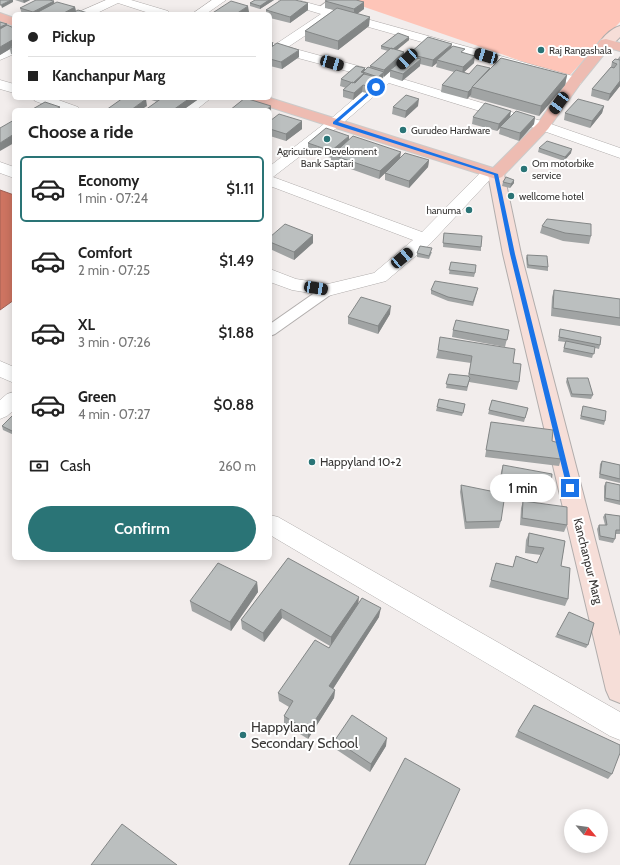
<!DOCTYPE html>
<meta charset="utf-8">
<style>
body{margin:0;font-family:Cabin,sans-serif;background:#f2f2f2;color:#222;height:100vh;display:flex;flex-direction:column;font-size:15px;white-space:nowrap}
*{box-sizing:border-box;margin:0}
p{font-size:13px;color:#767676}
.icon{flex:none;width:22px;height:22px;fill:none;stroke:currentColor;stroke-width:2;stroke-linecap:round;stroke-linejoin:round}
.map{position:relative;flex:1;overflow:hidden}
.details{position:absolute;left:12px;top:108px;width:260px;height:452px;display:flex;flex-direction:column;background:#fff;border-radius:6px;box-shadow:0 2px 10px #0003}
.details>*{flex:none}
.guide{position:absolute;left:12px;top:12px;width:260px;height:88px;border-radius:6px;box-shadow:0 2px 10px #0003;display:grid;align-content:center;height:88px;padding:0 16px;background:#fff}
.needle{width:26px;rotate:119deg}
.controls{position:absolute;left:564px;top:809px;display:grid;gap:8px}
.controls a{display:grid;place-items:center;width:44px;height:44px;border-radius:50%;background:#fff;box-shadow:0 2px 10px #0003;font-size:20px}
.end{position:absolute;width:18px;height:18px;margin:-9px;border:5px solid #1a73e8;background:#fff;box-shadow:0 0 0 2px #fff}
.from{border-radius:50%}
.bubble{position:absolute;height:28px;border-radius:14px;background:#fff;box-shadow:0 2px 10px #0003;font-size:13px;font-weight:600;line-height:28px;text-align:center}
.car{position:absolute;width:12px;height:24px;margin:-12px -6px;border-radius:5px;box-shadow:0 0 3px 1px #0007;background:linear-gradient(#222 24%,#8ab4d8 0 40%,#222 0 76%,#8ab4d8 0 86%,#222 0)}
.guide b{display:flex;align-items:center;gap:14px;height:38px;font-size:15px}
.guide b+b{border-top:1px solid #e0e0e0}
.guide i{width:10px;height:10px;background:#222}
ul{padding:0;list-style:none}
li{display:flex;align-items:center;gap:12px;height:66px;margin:0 8px 6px;padding:0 8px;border:2px solid transparent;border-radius:6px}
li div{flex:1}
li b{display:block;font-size:15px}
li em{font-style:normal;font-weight:600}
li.selected{border-color:#2a7476}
li>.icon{width:36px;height:36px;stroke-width:1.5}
h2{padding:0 16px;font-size:18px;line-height:48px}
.pay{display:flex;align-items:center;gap:10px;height:44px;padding:0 16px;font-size:15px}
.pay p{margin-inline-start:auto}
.button{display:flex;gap:8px;margin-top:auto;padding:8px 16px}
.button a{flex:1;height:46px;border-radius:24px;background:#2a7476;color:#fff;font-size:16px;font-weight:600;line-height:46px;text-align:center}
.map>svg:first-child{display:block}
.green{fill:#fec5b8}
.water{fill:#ce7461;stroke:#a16154}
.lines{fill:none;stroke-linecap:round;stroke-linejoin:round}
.service-casing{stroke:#b1adac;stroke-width:2}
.pedestrian-casing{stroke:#b1adac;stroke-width:2}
.minor-casing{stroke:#b1adac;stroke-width:1}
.secondary-casing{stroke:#b1adac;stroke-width:2}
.primary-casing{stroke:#cbcbca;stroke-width:2}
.service{fill:#fff;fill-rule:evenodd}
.pedestrian{fill:#fff;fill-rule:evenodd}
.minor{fill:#fff;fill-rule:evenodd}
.secondary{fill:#f6ded8;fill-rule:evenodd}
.primary{fill:#eebcb2;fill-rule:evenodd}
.wall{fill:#a1a4a4}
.shaded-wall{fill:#838686}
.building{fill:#bbbfbf;stroke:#838686}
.route{fill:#1a73e8}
.poi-dot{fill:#2a7476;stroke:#fff;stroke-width:1.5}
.labels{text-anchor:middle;stroke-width:4;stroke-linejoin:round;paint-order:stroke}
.far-poi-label{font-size:10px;fill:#383635;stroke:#fff;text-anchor:start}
.poi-label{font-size:12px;fill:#383635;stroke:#fff;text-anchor:start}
.street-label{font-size:12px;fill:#383635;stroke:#fff}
.near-poi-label{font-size:14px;fill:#383635;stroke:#fff;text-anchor:start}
</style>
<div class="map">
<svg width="620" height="865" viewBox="0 0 620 865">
<rect width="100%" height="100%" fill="#f2edec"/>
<path class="green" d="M344,0H620V22L568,77Z"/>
<path class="water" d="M0,190L14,195V300L0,310Z"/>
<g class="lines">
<defs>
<path id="service" d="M329,0H336L322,10H318V8Z"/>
<path id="pedestrian" d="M328,286L333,287L335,290L333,293L275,334L270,336V324L323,287Z"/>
<path id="minor" d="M106,0H131L168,11L170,14H152L118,3L95,14H79L81,11Z
M212,0H226L206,14H192Z
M279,0H298L580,78L582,81L580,84L575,85L333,17L288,47L384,73L390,68H400L402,71L396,77L548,123L620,148V158L538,129L389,83L343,123L273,177L422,232L484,169L489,167L494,169L497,172L431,243L386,281L328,296L292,290L270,282V269L296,279L328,284L374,273L413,240L270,186V166L333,117L377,79L279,53L270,57V42L276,44L321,14L281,2Z
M14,45V54L0,60V51Z
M0,80L14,84V93L0,89Z
M33,98H53L78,107L80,110H60L35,101Z
M195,98H211L196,110H180Z
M0,162L14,167V178L0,173Z
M0,361L14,367V383L0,377Z
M14,392V410L7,416L0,419V400L7,394Z
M270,515L278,517L620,712V740L610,736L270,535Z"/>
<path id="secondary" d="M620,26V37L611,46H601L599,43C604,36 612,28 620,26Z
M496,169L502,171L504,174L521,254L620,636V703L610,699L606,690L503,254L488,174L490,171Z"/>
<path id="primary" d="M0,13L14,18V26L0,21Z
M606,39L620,43V51L609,48L580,84L548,129L502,177L496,179L251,101L249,98H270L493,168L538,123L570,78L601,40Z"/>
</defs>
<use href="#service" class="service-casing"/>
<use href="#pedestrian" class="pedestrian-casing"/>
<use href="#minor" class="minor-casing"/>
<use href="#secondary" class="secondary-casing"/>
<use href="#primary" class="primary-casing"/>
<use href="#service" class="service"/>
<use href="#pedestrian" class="pedestrian"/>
<use href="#minor" class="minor"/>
<use href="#secondary" class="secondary"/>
<use href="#primary" class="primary"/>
</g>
<path class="wall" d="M15,0H30L24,3Z
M274,0L260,9L250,6V3Z
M54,1V3L75,7L76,11L91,14H22L20,8Z
M325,1L364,2V9L357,14L369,26L338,50L305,41V31L334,10L325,8Z
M308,3V10L290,23L270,18V14H266V10Z
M7,24V25L14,28V55L11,54L10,49L0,55Z
M409,37V40L397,50L404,59L408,56L409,54L452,47L464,53L474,63L464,72L469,74L490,68L567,75L565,85L539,116L470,97L471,95L467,99L441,92L442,85L454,72L436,67L437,63L432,67L420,64V66L402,81L390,77V71L383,77V79L378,84L375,83L367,93L362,92L353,100L343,97V90L346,88L340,86L341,79L365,68V70L370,68V66L388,51L381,49V46Z
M270,41L273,46L299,57L282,69L270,66Z
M620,56V86L608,101L591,96L592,89L611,67L612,62L617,60Z
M145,98H200L183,110Z
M418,106L405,118L392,114L393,107Z
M604,106L602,113L590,128L564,120L565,113Z
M473,117L510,118L535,117L534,124L519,141L499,134L500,128L497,131L472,124Z
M270,121H302V129L286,141L270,136Z
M349,139L400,158L429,160L428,167L409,188L385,180V173L387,171L379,179L331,162V158L308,150V143Z
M539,148L571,153L564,161L538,152Z
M503,182L514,183L510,188L502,186Z
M542,226L591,236L589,244L563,241L540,233Z
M444,233L481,247V251L443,247Z
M313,235V243L294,260L270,249V237Z
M432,252L429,259L417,257V253Z
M527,255L548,267V271L527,268L526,258Z
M451,262L475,273L474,277L449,274Z
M431,290L477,292L473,306L448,301L431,294Z
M554,290L620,299V326L551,316L552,297Z
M390,314L378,334L348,324V317Z
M560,329L600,345L599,349L595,348L592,358L563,352L565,342L558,341Z
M453,330H509L505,347L452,337Z
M438,350L513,363L519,382L517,390L469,382L467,391L446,388L449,374L468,376L471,363L436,358Z
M567,378L593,395L591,399L571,397L566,382Z
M439,399L465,404L462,416L436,411Z
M492,400L528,408L524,422L488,414Z
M583,406L605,421L604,425L580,419L582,410Z
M14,416V435L3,430L2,426Z
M491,422L552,441L561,459L559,466L485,457Z
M602,461L620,465V483L599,478L600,464Z
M503,465L550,494L548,501L498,492L501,472Z
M606,482L620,485V505L604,501V486Z
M461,485L501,521L499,528L465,529L460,492Z
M523,501L567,525L564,532L520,525L521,508Z
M605,514L620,516V534H616L615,539L613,543L599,540L597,529L599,525H605L603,517Z
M529,533L565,541L561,566L568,599L565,606L489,587L496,563L513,567L516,556L537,563L541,555L525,553L526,540Z
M288,558L358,604L379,617L333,689L335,690L334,698L308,739L284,724V716L289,707L279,701L278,693L329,648L330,646L282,618L264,642L242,629L241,620Z
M257,582L258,592L231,631L192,611L190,601Z
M557,634L588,645L586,648L555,637Z
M518,731L612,774L608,779L515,737Z
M335,740L386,746L370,772L334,748Z"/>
<path class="shaded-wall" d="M11,0H13V2L2,8L1,5Z
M23,0H30L24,3Z
M269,0H274L260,9V6Z
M54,1L55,8L38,12V14H34L33,12Z
M364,2V9L354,16V9Z
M308,3V10L290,23V17Z
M248,6L249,12L246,14H236Z
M75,7L76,13L75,14H62Z
M370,17L369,26L338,50V41Z
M7,24L8,31L0,35V27Z
M409,37V40L393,53V49Z
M14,39V47H10V49L0,55V47Z
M273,42V48L270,50V43Z
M452,44L451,51L437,60V63L432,67L433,60Z
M299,50V57L282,69L281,62Z
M404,52V59L384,77V70Z
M475,56L474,63L462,74L463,67Z
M421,59L420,66L402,81L403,74Z
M365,68L364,80L352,89L353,83L361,72Z
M384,72L383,79L378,84V77Z
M567,75L565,85L539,116L541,106Z
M376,77L375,84L367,93V86Z
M620,81V86L608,101L610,94Z
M363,85L362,92L353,100L354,93Z
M472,88L471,95L467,99L468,92Z
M190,98H200L183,110H173Z
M146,99L147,106L141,110H131Z
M419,99L418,106L405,118L406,111Z
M271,106V113L270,114V110H266Z
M604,106L602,113L590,128L592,121Z
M60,107V110H54Z
M511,111L510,118L500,127V128L497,131L499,124Z
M535,117L534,124L519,141L520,133Z
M302,121V129L286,141V134Z
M14,134V143L0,151V143Z
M349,136V143L332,155L331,158V151Z
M572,149L571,153L564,161L565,157Z
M401,152L400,159L379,179L380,171Z
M429,160L428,167L409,188V181Z
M514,180V183L510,188L511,184Z
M313,235V243L294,260V252Z
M391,306L390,314L378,334V326Z
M257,582L258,592L231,631L230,622Z
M359,597L358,607L331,646V637Z
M381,608L379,617L329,695V686Z
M281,609L282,618L264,642L263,633Z
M335,690L334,698L308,739V731Z
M387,738L386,746L370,772L371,764Z"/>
<path class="building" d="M0,0H11L1,5H0Z
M36,0H49L54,1L33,12L20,8Z
M255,0H269L260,6L250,3Z
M281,0H295L308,3L290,17L266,10Z
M327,0H356L364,2L354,9L325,1Z
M231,1L248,6L236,14H211Z
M57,2L75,7L62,14H45L38,12Z
M337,8L370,17L338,41L305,31Z
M78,10L91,14H71Z
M0,22L7,24L0,27Z
M7,25L14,28V39L0,47V29Z
M398,33L409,37L393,49L381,46Z
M428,37L452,44L433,60L409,54Z
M277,43L299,50L281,62L270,59V48Z
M14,45V48L10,47Z
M453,46L465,49L461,52L475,56L463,67L437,60Z
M391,48L404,52L384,70L370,66Z
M408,56L421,59L403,74L390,70Z
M501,58L567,75L541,106L472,87Z
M615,59L620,60V81L610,94L592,89L611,67L614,68L617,64L612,62Z
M477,65L490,68L472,87V88L468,92L442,85L456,70L469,74Z
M356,66L365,68L361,72L364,73L353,83L341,79Z
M368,67L384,72L378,77L363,72Z
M364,74L376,77L367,86L363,85L354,93L343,90L352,82L355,83Z
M406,95L419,99L406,111L393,107Z
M123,98H143L146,99L131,110H106Z
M162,98H190L173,110H145Z
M245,98L271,106L266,110H230Z
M578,99L604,106L592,121L565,113Z
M45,102L60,107L54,110H31Z
M485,103L511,111L499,124L473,117Z
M516,111L535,117L520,133L500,127Z
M279,114L302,121L286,134L270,129V121Z
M14,120V134L0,143V128Z
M326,128L349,136L331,151L308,143Z
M353,136L401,152L380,171L332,155Z
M547,141L572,149L565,157L539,148Z
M405,153L429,160L409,181L385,173Z
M506,177L514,180L511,184L503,182Z
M547,219L591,224V236L565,233L542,226Z
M285,224L313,235L294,252L270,242V237Z
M444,233L482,236L481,247L443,243Z
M420,246L432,248L429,256L417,253Z
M527,255L547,256L548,267L528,265Z
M451,262L476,265L475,273L449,270Z
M435,281L478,288L473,302L448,297L431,290Z
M554,290L620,299V318L553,308Z
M361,297L391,306L378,326L348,317Z
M456,320L509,330L507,340L453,330Z
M560,329L601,337L600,345L559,337Z
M440,337L515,349L513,363L521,364L519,382L469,374L472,356L438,350Z
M566,341L595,347L594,354L564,348Z
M449,374L468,376L470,378L467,387L446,384Z
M567,378H588L593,395L572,394Z
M439,399L465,404L463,413L437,407Z
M492,400L528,408L525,418L489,410Z
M583,406L606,411L605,421L581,416Z
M12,416H14V432L2,426Z
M491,422L553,430L552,441L559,443L561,459L486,450Z
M602,461L620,465V479L600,474Z
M503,465L552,474L550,494L500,485Z
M606,482L620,485V501L605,498Z
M461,485L505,494L501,521L466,522Z
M523,501L567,507V525L522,518Z
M605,514L620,516V530H616L615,539L600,536L599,525H607Z
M529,533L565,541L561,566L570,568L568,599L491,580L496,563L513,567L516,556L537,563L544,548L528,546Z
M288,558L359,597L331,637L281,609L263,633L241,620Z
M218,563L257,582L230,622L190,601Z
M362,598L381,608L329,686L335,690L308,731L284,716L293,701L278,693L315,640L329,648Z
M569,612L594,623L588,645L557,634Z
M534,705L620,745V753L612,774L518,731Z
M352,715L387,738L371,764L335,740Z
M405,758L460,789L425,865H349Z
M122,824L177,865H91Z"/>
<path class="route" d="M375,86L378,87L338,122L498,174L515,254L573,488L572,490L570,491L567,488L510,254L494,175L333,124V122Z"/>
<g class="poi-dot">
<circle cx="541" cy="50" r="4"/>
<circle cx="403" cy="130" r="4"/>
<circle cx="327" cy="139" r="4"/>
<circle cx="524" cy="169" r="4"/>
<circle cx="511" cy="196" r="4"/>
<circle cx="469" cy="210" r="4"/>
<circle cx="312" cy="462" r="4"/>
<circle cx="243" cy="735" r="4"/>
</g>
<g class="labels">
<g class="far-poi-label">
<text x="549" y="54">Raj Rangashala</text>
<text x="411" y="134">Gurudeo Hardware</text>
<text x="327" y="155" text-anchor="middle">Agricuiture Develoment<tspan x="327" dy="12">Bank Saptari</tspan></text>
<text x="532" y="167">Om motorbike<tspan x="532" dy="12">service</tspan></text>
<text x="519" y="200">wellcome hotel</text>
<text x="461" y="214" text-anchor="end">hanuma</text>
</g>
<g class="poi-label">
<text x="320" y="466">Happyland 10+2</text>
</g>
<g class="street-label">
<text transform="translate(588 561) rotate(76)" y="4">Kanchanpur Marg</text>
</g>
<g class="near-poi-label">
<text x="251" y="732">Happyland<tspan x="251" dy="16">Secondary School</tspan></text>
</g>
</g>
</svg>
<div class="controls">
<a><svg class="needle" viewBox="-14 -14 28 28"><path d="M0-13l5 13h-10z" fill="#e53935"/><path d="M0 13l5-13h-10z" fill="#767676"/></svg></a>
</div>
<i class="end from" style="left:376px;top:87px"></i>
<i class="end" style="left:570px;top:488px"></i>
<div class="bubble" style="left:490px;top:474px;width:66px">1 min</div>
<i class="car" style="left:486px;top:56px;rotate:286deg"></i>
<i class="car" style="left:407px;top:59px;rotate:227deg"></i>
<i class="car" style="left:332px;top:63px;rotate:106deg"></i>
<i class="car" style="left:559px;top:103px;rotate:216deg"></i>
<i class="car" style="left:402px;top:258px;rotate:50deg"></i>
<i class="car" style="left:316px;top:288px;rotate:99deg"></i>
<div class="guide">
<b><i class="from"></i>Pickup</b>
<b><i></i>Kanchanpur Marg</b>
</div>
<section class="details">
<h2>Choose a ride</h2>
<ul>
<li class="selected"><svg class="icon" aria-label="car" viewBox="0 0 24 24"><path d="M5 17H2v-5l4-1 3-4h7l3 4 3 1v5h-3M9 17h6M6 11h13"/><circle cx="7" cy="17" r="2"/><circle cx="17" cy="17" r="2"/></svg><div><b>Economy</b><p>1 min · 07:24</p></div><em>$1.11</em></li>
<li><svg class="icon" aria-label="car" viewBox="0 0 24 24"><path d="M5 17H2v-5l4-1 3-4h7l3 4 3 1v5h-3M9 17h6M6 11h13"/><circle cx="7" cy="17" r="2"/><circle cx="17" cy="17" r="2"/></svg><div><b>Comfort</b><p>2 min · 07:25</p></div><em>$1.49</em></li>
<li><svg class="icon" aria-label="car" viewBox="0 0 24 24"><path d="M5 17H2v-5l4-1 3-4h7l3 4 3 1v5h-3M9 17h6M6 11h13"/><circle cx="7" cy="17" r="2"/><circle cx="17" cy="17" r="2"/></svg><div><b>XL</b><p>3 min · 07:26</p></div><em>$1.88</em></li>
<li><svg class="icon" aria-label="car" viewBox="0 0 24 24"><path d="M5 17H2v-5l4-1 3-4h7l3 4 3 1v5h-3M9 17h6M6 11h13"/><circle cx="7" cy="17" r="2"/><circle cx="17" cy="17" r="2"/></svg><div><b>Green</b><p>4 min · 07:27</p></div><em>$0.88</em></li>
</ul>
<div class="pay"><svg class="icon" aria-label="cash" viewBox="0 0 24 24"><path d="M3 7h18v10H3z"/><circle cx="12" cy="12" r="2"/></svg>Cash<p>260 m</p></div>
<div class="button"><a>Confirm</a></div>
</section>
</div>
